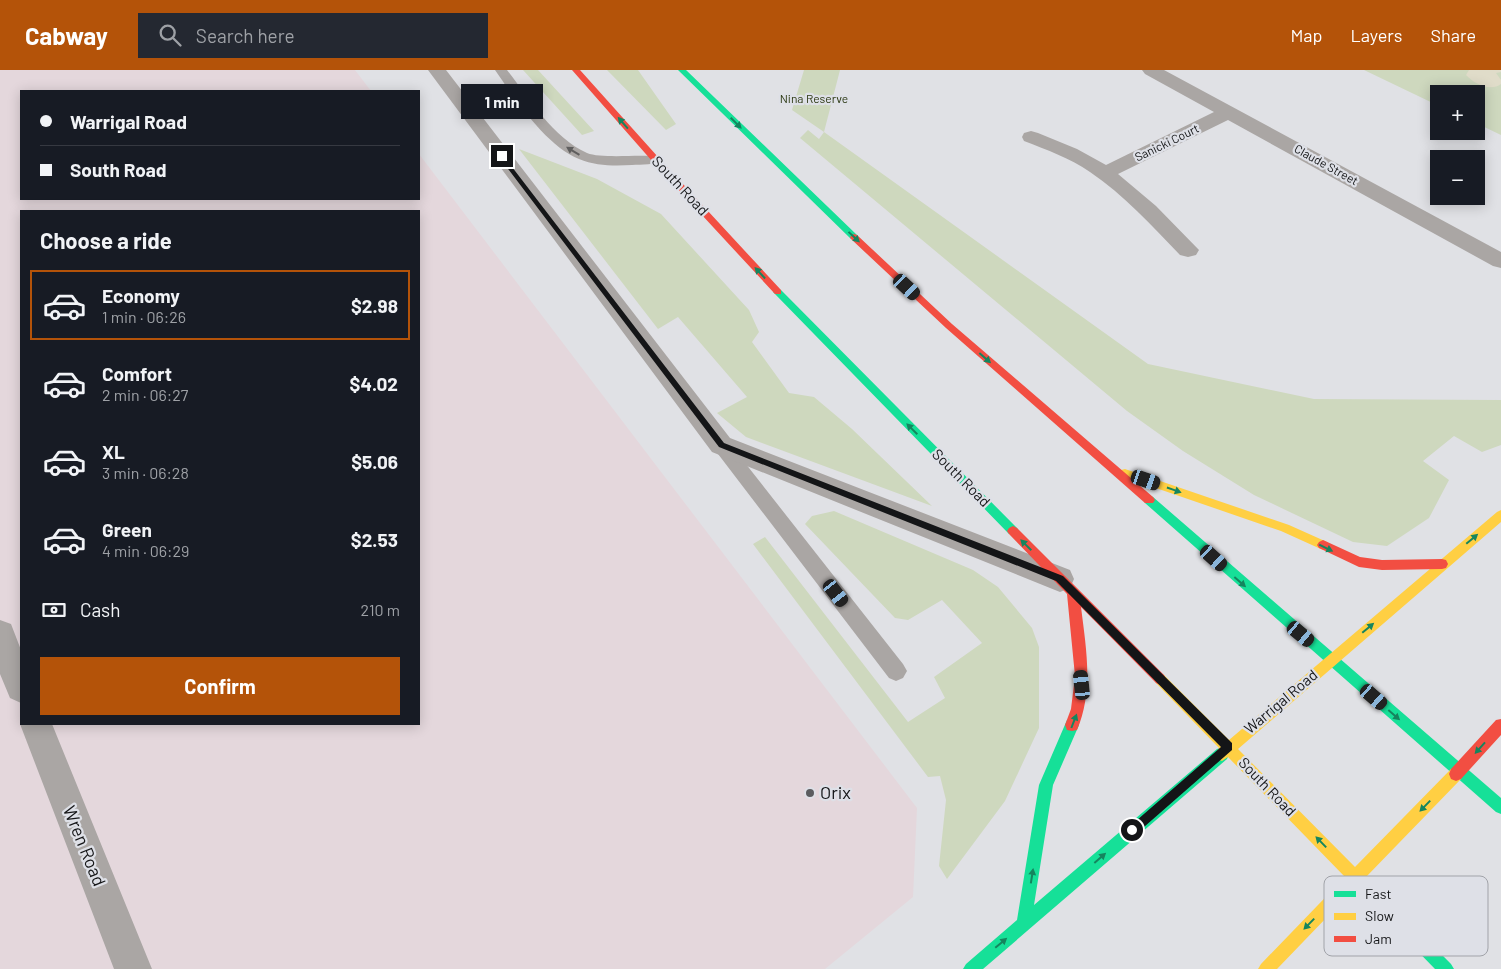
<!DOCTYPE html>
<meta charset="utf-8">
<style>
body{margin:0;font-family:Barlow,sans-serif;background:#242831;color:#f1f3f6;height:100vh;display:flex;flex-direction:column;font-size:19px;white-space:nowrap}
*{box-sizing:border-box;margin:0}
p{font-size:16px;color:#9ea1a6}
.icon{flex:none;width:28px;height:28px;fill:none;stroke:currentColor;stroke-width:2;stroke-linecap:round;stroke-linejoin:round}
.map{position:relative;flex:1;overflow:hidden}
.side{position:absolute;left:20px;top:140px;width:400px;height:515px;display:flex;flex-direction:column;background:#171b24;border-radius:0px;box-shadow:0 2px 12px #0003}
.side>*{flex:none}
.top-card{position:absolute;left:20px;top:20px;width:400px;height:110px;border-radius:0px;box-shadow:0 2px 12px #0003;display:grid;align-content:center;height:110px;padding:0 20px;background:#171b24}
.controls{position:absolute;left:1430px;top:15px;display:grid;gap:10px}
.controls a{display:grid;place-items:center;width:55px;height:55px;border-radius:0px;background:#171b24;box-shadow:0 2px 12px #0003;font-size:25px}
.end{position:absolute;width:22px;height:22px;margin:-11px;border:6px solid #141517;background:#fff;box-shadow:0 0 0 2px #fff}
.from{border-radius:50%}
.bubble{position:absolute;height:35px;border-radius:0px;background:#171b24;box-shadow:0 2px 12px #0003;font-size:16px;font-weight:700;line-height:35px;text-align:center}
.car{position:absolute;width:15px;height:30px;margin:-15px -8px;border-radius:6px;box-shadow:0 0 4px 1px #0007;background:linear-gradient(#222 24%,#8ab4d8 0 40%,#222 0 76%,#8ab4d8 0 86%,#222 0)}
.top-card b{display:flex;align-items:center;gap:18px;height:48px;font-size:19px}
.top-card b+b{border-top:1px solid #363941}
.top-card i{width:12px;height:12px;background:#f1f3f6}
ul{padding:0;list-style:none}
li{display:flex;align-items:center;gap:15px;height:70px;margin:0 10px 8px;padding:0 10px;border:2px solid transparent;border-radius:0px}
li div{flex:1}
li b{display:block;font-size:19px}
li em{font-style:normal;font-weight:700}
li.active{border-color:#b45309}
li>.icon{width:45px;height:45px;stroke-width:1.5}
h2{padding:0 20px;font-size:22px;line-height:60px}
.pay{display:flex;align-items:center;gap:12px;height:55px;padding:0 20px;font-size:19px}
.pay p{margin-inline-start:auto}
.cta{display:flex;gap:10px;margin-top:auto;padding:10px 20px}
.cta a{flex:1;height:58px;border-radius:0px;background:#b45309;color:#fff;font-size:20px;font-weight:700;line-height:58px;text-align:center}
header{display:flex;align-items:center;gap:30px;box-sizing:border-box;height:70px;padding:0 25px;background:#b45309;color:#fff}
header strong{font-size:24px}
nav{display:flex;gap:28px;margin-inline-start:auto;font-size:18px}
.search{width:350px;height:45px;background:#242831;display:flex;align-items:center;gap:12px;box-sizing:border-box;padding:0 18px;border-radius:0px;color:#9ea1a6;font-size:19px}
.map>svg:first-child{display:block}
.industrial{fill:#e4d7dc;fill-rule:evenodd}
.green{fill:#ced8be}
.sand{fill:#e0dcc9}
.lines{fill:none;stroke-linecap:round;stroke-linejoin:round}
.lane{fill:#aaa6a4;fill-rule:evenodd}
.street{fill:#aaa6a4;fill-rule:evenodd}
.fast{fill:#16e098;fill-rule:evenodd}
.slow{fill:#ffcf43;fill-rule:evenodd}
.jam{fill:#f24e42;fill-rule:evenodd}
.oneway{fill:#15855e}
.oneway2{fill:#5f5e5e}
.route{fill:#141517}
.poi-dot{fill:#5b5c5f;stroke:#dee0e7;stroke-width:2}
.labels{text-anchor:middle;stroke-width:4.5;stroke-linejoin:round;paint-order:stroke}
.far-park-label{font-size:12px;fill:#2b3710;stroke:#dee0e7}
.far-street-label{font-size:12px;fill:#141517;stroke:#dee0e7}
.street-label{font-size:15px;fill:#141517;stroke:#dee0e7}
.near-poi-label{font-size:18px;fill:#141517;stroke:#dee0e7;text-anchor:start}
.near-street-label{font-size:18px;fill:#141517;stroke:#dee0e7}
.key{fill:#dee0e7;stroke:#a1a3a9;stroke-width:1}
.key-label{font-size:14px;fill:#141517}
</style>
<header>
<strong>Cabway</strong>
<div class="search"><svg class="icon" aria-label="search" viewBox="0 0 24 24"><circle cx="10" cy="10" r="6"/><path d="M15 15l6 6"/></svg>Search here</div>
<nav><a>Map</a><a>Layers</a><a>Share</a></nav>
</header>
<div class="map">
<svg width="1501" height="899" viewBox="0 0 1501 899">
<rect width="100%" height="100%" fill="#e0e1e5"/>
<path class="industrial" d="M0,0H355L371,21H21V129H419V84L917,738L913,827L825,899H0ZM21,141H419V654H21Z"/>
<path class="green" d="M523,0H538L594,61L582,65Z
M607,0H638L676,54L666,60Z
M804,0H840L824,62L1148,294L1314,329L1501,330V375L1482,382L1454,366L1423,391L1449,410L1429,448L1387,476L1353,472L1254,425L1183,381L1127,341L800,68L808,60L819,69L824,62L792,40Z
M1364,0H1501V65L1476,53V24H1439V36Z
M519,79L597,109L661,144L749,240L759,262L752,272L789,323L814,327L852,359L932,436L746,367L717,343L747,327L678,247L658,259Z
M834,441L973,500L998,517L1032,558L1039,577V658L1005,731L947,809L939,796L946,730L940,706L928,707L753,474L765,467L908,652L945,628L934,607L982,573L942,530L908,550L895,548L805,454L812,446Z"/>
<path class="sand" d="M1469,0H1501V2L1496,3L1501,10V14C1491,22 1474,14 1466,5Z"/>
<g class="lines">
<path class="lane" d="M495,0H507C530,29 552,67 587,83C604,90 656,82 662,89C656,96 641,94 632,95C614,96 596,96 579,89C546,76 515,29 495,0Z
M721,368L727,370L903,594L907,601L903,608L896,611L889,608L715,380L712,375L715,370Z"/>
<path class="street" d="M428,0H446L730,368L1070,500L1074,509L1070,518L1060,522L1050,518L712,382Z
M1142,0H1164L1501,182V198L1493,196L1228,50L1118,104L1156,136L1199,180L1196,185L1188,187L1180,185C1152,156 1124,125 1090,102C1070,88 1047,80 1024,71L1022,67L1024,63L1031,61L1038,63L1077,79L1106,95L1214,42L1145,4Z
M0,550L11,554L21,580V633L10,628L0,604Z
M21,651V654H52L152,899H114L20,654Z"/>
<path class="fast" d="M678,0H686L857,165V169H851Z
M778,219L781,220L1017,458L1019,461L1017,464H1009L775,224L773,222Z
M1149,425L1153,427L1501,728V744L1496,742L1145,433L1143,430L1145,427Z
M1072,649L1077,650L1079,655L1053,715L1034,835L1217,679L1222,677L1227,679L1229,684L1227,689L983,899H963L966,894L1017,850L1039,715L1067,650Z
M1362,807L1367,809L1451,894L1454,899H1435L1357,819L1355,814L1357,809Z"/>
<path class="slow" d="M1125,399L1289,455L1327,472L1329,475L1327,478L1323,480L1281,461L1121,406L1120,403L1121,400Z
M1501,440V452L1238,679L1355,797L1451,699L1456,697L1461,699L1463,704L1461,709L1366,807L1369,814L1367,819L1362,821L1355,818L1277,899H1258L1261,894L1345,807L1228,687L1222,691L1217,689L1215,684L1219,678L1156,613L1154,609L1156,605L1160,603L1164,605L1229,670L1497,442Z"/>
<path class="jam" d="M572,0H580L658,87L781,220V224H775L652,91Z
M854,164L857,165L952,254L1153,427L1155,430L1153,433H1145L946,258L851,169L850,167Z
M1013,456L1017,458L1164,605L1166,609L1164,613L1160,615L1156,613L1081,537C1086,578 1094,620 1077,660L1072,661L1067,660L1065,655L1071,639L1075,606L1067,524L1009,464L1007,461L1009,458Z
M1323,470L1360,487L1382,490L1442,489L1446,490L1448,494L1446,498L1442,499L1382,500L1359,497L1319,478L1317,475L1319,472Z
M1501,649V665L1461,709L1456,711L1451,709L1449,704L1451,699L1496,650Z"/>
</g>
<defs><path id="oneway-solid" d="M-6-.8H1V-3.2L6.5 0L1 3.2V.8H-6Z" transform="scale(1.25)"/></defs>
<g class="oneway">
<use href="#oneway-solid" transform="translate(623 53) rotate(-131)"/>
<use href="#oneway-solid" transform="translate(736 53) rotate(45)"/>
<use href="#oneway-solid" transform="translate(854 167) rotate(43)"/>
<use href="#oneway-solid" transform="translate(760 203) rotate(-133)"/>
<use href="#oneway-solid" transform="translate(985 288) rotate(41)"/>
<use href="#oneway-solid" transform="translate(912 359) rotate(-135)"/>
<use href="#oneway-solid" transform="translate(1174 420) rotate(19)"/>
<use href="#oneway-solid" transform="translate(1472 469) rotate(-40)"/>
<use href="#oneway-solid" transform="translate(1026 475) rotate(-135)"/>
<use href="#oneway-solid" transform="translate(1326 478) rotate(26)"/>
<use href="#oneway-solid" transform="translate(1240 512) rotate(41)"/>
<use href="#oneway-solid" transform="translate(1368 558) rotate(-40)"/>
<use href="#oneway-solid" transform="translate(1394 645) rotate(41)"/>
<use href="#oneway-solid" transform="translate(1074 651) rotate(-69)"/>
<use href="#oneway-solid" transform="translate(1480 678) rotate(132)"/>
<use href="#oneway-solid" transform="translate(1425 736) rotate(134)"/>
<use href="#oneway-solid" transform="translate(1321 772) rotate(-134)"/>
<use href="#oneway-solid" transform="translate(1100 788) rotate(-41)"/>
<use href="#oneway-solid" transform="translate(1032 806) rotate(-81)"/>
<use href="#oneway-solid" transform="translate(1309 854) rotate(134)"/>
<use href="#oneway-solid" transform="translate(1001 873) rotate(-40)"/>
</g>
<use class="oneway2" href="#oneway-solid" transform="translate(573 81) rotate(-149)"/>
<path class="route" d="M502,84L724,373L1063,506L1232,673V680L1136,764H1129V757L1221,677L1056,511L719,377L499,87Z"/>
<circle class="poi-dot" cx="810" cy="723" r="5"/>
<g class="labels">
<g class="far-park-label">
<text x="814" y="33">Nina Reserve</text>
</g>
<g class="far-street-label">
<text transform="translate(1167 73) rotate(-26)" y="4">Sanicki Court</text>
<text transform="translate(1326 95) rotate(29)" y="4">Claude Street</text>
</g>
<g class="street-label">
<text transform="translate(680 116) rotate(47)" y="5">South Road</text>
<text transform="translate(961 408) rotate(45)" y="5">South Road</text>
<text transform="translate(1281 632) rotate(-40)" y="5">Warrigal Road</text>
<text transform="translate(1267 717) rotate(46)" y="5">South Road</text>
</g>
<g class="near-poi-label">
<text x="820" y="729">Orix</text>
</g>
<g class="near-street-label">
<text transform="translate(84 776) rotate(68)" y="6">Wren Road</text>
</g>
</g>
<rect x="1324" y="806" width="164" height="80" rx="8" class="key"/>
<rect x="1334" y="821" width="22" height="6" fill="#16e098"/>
<rect x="1334" y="843" width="22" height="7" fill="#ffcf43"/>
<rect x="1334" y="866" width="22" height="6" fill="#f24e42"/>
<g class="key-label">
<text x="1365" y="829">Fast</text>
<text x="1365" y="851">Slow</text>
<text x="1365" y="874">Jam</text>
</g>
</svg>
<div class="controls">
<a>+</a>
<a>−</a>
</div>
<i class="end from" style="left:1132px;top:760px"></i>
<i class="end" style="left:502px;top:86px"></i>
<div class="bubble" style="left:461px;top:14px;width:82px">1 min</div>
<i class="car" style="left:907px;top:217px;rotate:133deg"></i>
<i class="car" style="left:1146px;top:410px;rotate:109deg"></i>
<i class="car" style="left:1214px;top:488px;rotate:132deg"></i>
<i class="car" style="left:836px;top:523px;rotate:142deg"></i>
<i class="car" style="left:1301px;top:564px;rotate:130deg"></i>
<i class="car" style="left:1082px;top:615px;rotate:354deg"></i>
<i class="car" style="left:1374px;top:627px;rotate:131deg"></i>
<div class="top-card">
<b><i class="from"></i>Warrigal Road</b>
<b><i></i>South Road</b>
</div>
<section class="side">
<h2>Choose a ride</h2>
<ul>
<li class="active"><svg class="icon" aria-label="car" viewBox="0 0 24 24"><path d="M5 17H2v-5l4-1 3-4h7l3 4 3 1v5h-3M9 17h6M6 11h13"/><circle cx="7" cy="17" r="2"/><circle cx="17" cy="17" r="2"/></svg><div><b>Economy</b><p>1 min · 06:26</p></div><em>$2.98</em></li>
<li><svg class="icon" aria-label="car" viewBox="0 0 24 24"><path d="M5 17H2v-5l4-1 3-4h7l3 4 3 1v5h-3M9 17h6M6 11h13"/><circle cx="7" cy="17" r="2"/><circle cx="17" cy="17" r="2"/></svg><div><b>Comfort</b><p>2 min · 06:27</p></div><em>$4.02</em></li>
<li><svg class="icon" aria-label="car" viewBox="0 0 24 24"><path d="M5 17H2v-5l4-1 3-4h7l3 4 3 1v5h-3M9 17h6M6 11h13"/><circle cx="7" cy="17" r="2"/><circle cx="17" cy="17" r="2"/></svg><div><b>XL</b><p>3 min · 06:28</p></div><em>$5.06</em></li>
<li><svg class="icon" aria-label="car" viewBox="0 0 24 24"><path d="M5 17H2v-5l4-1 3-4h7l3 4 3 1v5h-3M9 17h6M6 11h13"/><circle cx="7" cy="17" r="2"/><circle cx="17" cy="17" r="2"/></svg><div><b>Green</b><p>4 min · 06:29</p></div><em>$2.53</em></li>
</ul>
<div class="pay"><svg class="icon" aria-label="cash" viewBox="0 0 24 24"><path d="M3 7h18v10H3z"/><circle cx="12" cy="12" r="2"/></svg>Cash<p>210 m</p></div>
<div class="cta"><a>Confirm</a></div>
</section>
</div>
